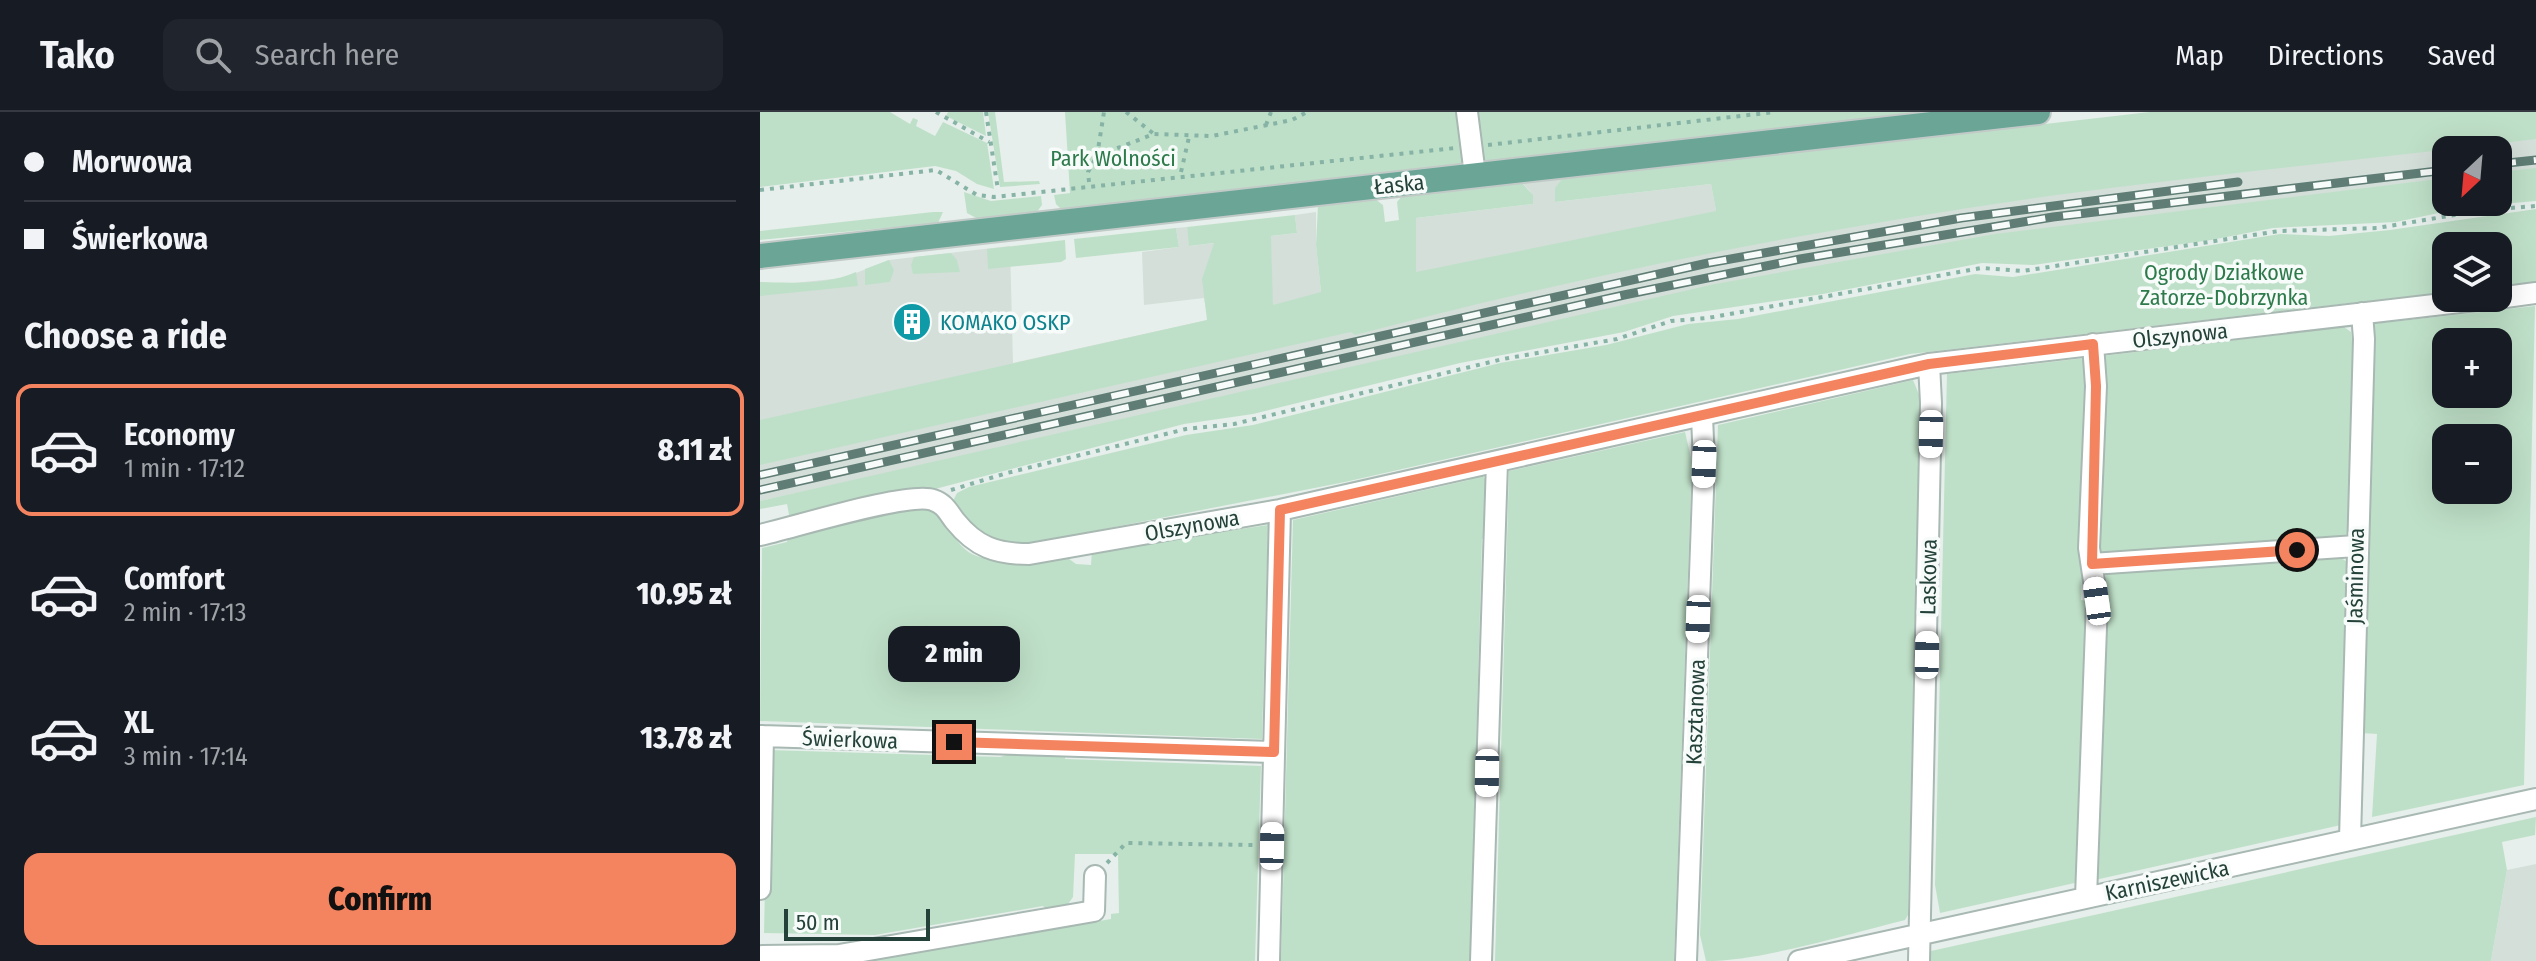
<!DOCTYPE html>
<meta charset="utf-8">
<style>
body{margin:0;font-family:"Fira Sans Condensed",sans-serif;background:#20242c;color:#f1f3f6;height:100vh;display:flex;flex-direction:column;font-size:30px;white-space:nowrap}
*{box-sizing:border-box;margin:0}
p{font-size:26px;color:#9ea1a6}
.icon{flex:none;width:44px;height:44px;fill:none;stroke:currentColor;stroke-width:2;stroke-linecap:round;stroke-linejoin:round}
.map{position:relative;flex:1;overflow:hidden}
.drawer{display:flex;flex-direction:column;background:#171b24;width:760px}
.drawer>*{flex:none}
.banner{display:grid;align-content:center;height:176px;padding:0 24px;background:#171b24}
.needle{width:52px;rotate:206deg}
.controls{position:absolute;left:1672px;top:24px;display:grid;gap:16px}
.controls a{display:grid;place-items:center;width:80px;height:80px;border-radius:16px;background:#171b24;box-shadow:0 8px 32px #0002;font-size:40px}
.scale{position:absolute;left:24px;bottom:20px;width:146px;box-sizing:border-box;padding-left:8px;border:4px solid #24423a;border-top:0;font-size:22px;line-height:28px;white-space:nowrap;color:#24423a;-webkit-text-stroke:6px #f7fbf9;paint-order:stroke}
.end{position:absolute;width:36px;height:36px;margin:-18px;border:10px solid #f4845f;background:#111;box-shadow:0 0 0 4px #111}
.from{border-radius:50%}
.bubble{position:absolute;height:56px;border-radius:16px;background:#171b24;box-shadow:0 8px 32px #0002;font-size:26px;font-weight:800;line-height:56px;text-align:center}
.car{position:absolute;width:24px;height:48px;margin:-24px -12px;border-radius:10px;box-shadow:0 0 6px 2px #0007;background:linear-gradient(#fff 24%,#345 0 40%,#fff 0 76%,#345 0 86%,#fff 0)}
.banner b{display:flex;align-items:center;gap:28px;height:76px;font-size:30px}
.banner b+b{border-top:2px solid #363941}
.banner i{width:20px;height:20px;background:#f1f3f6}
ul{padding:0;list-style:none}
li{display:flex;align-items:center;gap:24px;height:132px;margin:0 16px 12px;padding:0 8px;border:4px solid transparent;border-radius:16px}
li div{flex:1}
li b{display:block;font-size:30px}
li em{font-style:normal;font-weight:800}
li.active{border-color:#f4845f}
li>.icon{width:72px;height:72px;stroke-width:1.5}
h2{padding:0 24px;font-size:36px;line-height:96px}
.button{display:flex;gap:16px;margin-top:auto;padding:16px 24px}
.button a{flex:1;height:92px;border-radius:16px;background:#f4845f;color:#111;font-size:32px;font-weight:800;line-height:92px;text-align:center}
header{display:flex;align-items:center;gap:48px;box-sizing:border-box;height:112px;padding:0 40px;background:#171b24;border-bottom:2px solid #363941}
header strong{font-size:38px}
nav{display:flex;gap:44px;margin-inline-start:auto;font-size:28px}
.search{width:560px;height:72px;background:#20242c;display:flex;align-items:center;gap:20px;box-sizing:border-box;padding:0 28px;border-radius:16px;color:#9ea1a6;font-size:30px}
main{display:flex;flex:1;min-height:0}
.map>svg:first-child{display:block}
.built{fill:#d4dfda}
.green{fill:#bfe0c8;fill-rule:evenodd}
.lines{fill:none;stroke-linecap:round;stroke-linejoin:round}
.minor-casing{stroke:#a8b8b2;stroke-width:24}
.major-casing{stroke:#c2cac8;stroke-width:28}
.path{stroke:#86b3a5;stroke-width:4;stroke-dasharray:4 6;stroke-linecap:butt}
.minor{stroke:#fff;stroke-width:20}
.major{stroke:#6aa596;stroke-width:24}
.rail-casing{stroke:#5f7d75;stroke-width:9}
.rail{stroke:#f7fbf9;stroke-width:6;stroke-dasharray:18;stroke-linecap:butt}
.route{stroke:#f4845f;stroke-width:10}
.labels{text-anchor:middle;stroke-width:7;stroke-linejoin:round;paint-order:stroke}
.park-label{font-size:22px;fill:#2d7a4b;stroke:#f7fbf9}
.street-label{font-size:22px;fill:#24423a;stroke:#f7fbf9}
.culture-label{font-size:22px;fill:#0d838f;stroke:#f7fbf9;text-anchor:start}
</style>
<header>
<strong>Tako</strong>
<div class="search"><svg class="icon" aria-label="search" viewBox="0 0 24 24"><circle cx="10" cy="10" r="6"/><path d="M15 15l6 6"/></svg>Search here</div>
<nav><a>Map</a><a>Directions</a><a>Saved</a></nav>
</header>
<main>
<section class="drawer">
<div class="banner">
<b><i class="from"></i>Morwowa</b>
<b><i></i>Świerkowa</b>
</div>
<h2>Choose a ride</h2>
<ul>
<li class="active"><svg class="icon" aria-label="car" viewBox="0 0 24 24"><path d="M5 17H2v-5l4-1 3-4h7l3 4 3 1v5h-3M9 17h6M6 11h13"/><circle cx="7" cy="17" r="2"/><circle cx="17" cy="17" r="2"/></svg><div><b>Economy</b><p>1 min · 17:12</p></div><em>8.11 zł</em></li>
<li><svg class="icon" aria-label="car" viewBox="0 0 24 24"><path d="M5 17H2v-5l4-1 3-4h7l3 4 3 1v5h-3M9 17h6M6 11h13"/><circle cx="7" cy="17" r="2"/><circle cx="17" cy="17" r="2"/></svg><div><b>Comfort</b><p>2 min · 17:13</p></div><em>10.95 zł</em></li>
<li><svg class="icon" aria-label="car" viewBox="0 0 24 24"><path d="M5 17H2v-5l4-1 3-4h7l3 4 3 1v5h-3M9 17h6M6 11h13"/><circle cx="7" cy="17" r="2"/><circle cx="17" cy="17" r="2"/></svg><div><b>XL</b><p>3 min · 17:14</p></div><em>13.78 zł</em></li>
</ul>
<div class="button"><a>Confirm</a></div>
</section>
<div class="map">
<svg width="1776" height="849" viewBox="0 0 1776 849">
<rect width="100%" height="100%" fill="#e6efeb"/>
<path class="built" d="M1776,0V74L1738,78V38H1686V83L1443,109L667,245L0,389V170L14,173L83,166L129,148L250,134L253,251L448,208L444,186L384,193L382,140L419,135L416,116L427,115L430,134L537,121L535,103L556,100V133L561,180L656,106L773,92L770,79L762,71L802,67L795,90L951,72L956,99Z
M1776,752V849H1731L1747,758Z"/>
<path class="green" d="M0,0H130L150,12L153,6L158,8L156,14L175,24L183,10L227,31L234,77L217,72L196,59L175,54L0,75Z
M188,0H223L226,24L186,4Z
M228,0H235L244,70L279,69L280,72L240,75Z
M305,0H1162L302,98L296,92L294,83L310,81Z
M1390,0H1776V27C1614,47 1451,62 1289,84C1056,117 823,163 595,223L591,220L0,353V308L447,208L442,167L454,131L429,134L427,115L535,103L537,121L511,124L513,193L561,180L556,133L558,93L615,87L623,93L625,110L639,108L637,90L642,84L762,71L773,83V92L656,106V160L956,99L951,72L795,90V76L802,67Z
M1776,56V89L1707,95L1636,110L1513,116L1451,128L1273,153L1222,151L1063,182L913,204L864,220L700,251L493,302L424,312L175,377L30,408L27,392L0,397V389L955,172L1235,122L1686,66V90H1738V60Z
M204,80L231,89L281,84L282,93L276,101L218,107L207,101Z
M1776,97V170L1738,174V134H1686V180L1150,242L585,370L247,436L220,422L193,389L197,381L209,375L426,323L493,313L740,251L846,233L928,212L978,207L1215,162L1253,165L1520,122L1569,124L1630,118Z
M173,100H183L178,111L0,128V119Z
M416,116L419,135L316,146L314,127Z
M305,128L306,147L301,150L228,157L227,137Z
M191,141L197,148L200,160L153,162L151,153L154,145Z
M129,148L134,158L130,170L105,173V157Z
M96,160L98,174L0,184V170C30,171 67,173 96,160Z
M1775,194L1764,673L1612,705L1617,622L1601,621L1612,212ZM1686,230H1738V282H1686ZM1686,326H1738V378H1686Z
M1584,215L1591,220L1594,244L1589,426L1340,441L1336,418L1342,244Z
M1325,246L1330,273L1321,488L1329,489L1319,770L1180,801L1175,773L1187,262Z
M1153,268L1160,285L1148,803L1145,808C1088,822 1002,849 946,849L940,823L958,313Z
M925,320L932,350L914,849H735L749,359Z
M710,363H722L728,370L726,426L722,427L710,849H521L533,408L709,368Z
M156,393C189,394 188,431 214,443C242,455 279,445 308,446L316,452L331,453L332,439L508,413L502,627L0,609L2,436L27,430L28,425Z
M1580,445L1587,450L1581,713L1335,768L1346,459Z
M306,625L305,647L501,654L495,849H105L351,807V802L359,801L358,742H315L313,785L306,795L286,797L283,794L115,823L4,821L8,638L240,645Z
M1776,705L1775,723L1742,730L1747,758L1731,849H1171V839Z"/>
<g class="lines">
<defs>
<path id="minor" d="M707,0L715,63
M1738,186L1776,181
M0,423C32,416 150,379 173,388C185,392 188,400 195,409C216,435 236,442 269,442L520,398L1169,252L1734,186
M1332,452L1596,434
M0,624L514,640
M1590,727L1604,227L1602,201
M0,777L3,624
M1326,785L1337,489L1329,436L1336,274L1333,232
M2,844L79,843L334,799L335,764
M509,849L520,398
M721,849L737,350
M926,849L944,352L942,304
M1039,849L1776,687
M1159,849L1171,291L1169,252"/>
<path id="major" d="M0,144L1278,0"/>
</defs>
<use href="#minor" class="minor-casing"/>
<use href="#major" class="major-casing"/>
<path class="path" d="M176,0L229,30
M226,0L238,78
M366,0L394,22
M506,13L511,0
M728,33L1015,0
M337,44L344,0
M421,60L429,25
M329,70L328,60L337,44L394,22L452,24L532,8L547,0
M0,78L176,58L217,83L234,85L695,36
M191,378L247,361L426,317L474,312L743,247L857,227L911,209L948,206L1221,156L1263,159L1519,119L1617,116L1724,98L1776,94
M347,751L366,731L494,733"/>
<use href="#minor" class="minor"/>
<use href="#major" class="major"/>
<defs>
<path id="rail" d="M1738,52L1776,48
M0,363L948,151L1201,106L1478,70
M0,378L864,183L1040,147L1293,105L1686,58"/>
</defs>
<use href="#rail" class="rail-casing"/>
<use href="#rail" class="rail"/>
</g>
<g class="lines">
<path class="route" d="M194,630L514,640L520,398L1169,252L1333,232L1336,274L1332,452L1537,438"/>
</g>
<defs>
<symbol id="building-disc" viewBox="-11 -11 22 22"><circle r="9.5" fill="#0f9aa8" stroke="#f7fbf9"/><path d="M-4-6H4V6H1V3H-1V6H-4ZM-2.5-4.3h1.7v1.8h-1.7ZM.8-4.3h1.7v1.8H.8ZM-2.5-1h1.7V.8h-1.7ZM.8-1h1.7V.8H.8Z" fill="#fff"/></symbol>
</defs>
<g fill-rule="evenodd">
<use href="#building-disc" x="130" y="188" width="44" height="44"/>
</g>
<g class="labels">
<g class="park-label">
<text x="353" y="54">Park Wolności</text>
<text x="1464" y="168">Ogrody Działkowe<tspan x="1464" dy="25">Zatorze-Dobrzynka</tspan></text>
</g>
<g class="street-label">
<text transform="translate(639 72) rotate(-6)" y="8">Łaska</text>
<text transform="translate(1420 223) rotate(-6)" y="8">Olszynowa</text>
<text transform="translate(432 413) rotate(-10)" y="8">Olszynowa</text>
<text transform="translate(1595 464) rotate(-89)" y="8">Jaśminowa</text>
<text transform="translate(1168 465) rotate(-89)" y="8">Laskowa</text>
<text transform="translate(935 600) rotate(-88)" y="8">Kasztanowa</text>
<text transform="translate(90 627) rotate(2)" y="8">Świerkowa</text>
<text transform="translate(1407 768) rotate(-12)" y="8">Karniszewicka</text>
</g>
<g class="culture-label">
<text x="180" y="218">KOMAKO OSKP</text>
</g>
</g>
</svg>
<div class="controls">
<a><svg class="needle" viewBox="-14 -14 28 28"><path d="M0-13l5 13h-10z" fill="#e53935"/><path d="M0 13l5-13h-10z" fill="#9ea1a6"/></svg></a>
<a><svg class="icon" aria-label="layers" viewBox="0 0 24 24"><path d="M12 4l9 5-9 5-9-5zM3 14l9 5 9-5"/></svg></a>
<a>+</a>
<a>−</a>
</div>
<div class="scale">50 m</div>
<i class="end from" style="left:1537px;top:438px"></i>
<i class="end" style="left:194px;top:630px"></i>
<div class="bubble" style="left:128px;top:514px;width:132px">2 min</div>
<i class="car" style="left:1171px;top:322px;rotate:181deg"></i>
<i class="car" style="left:944px;top:352px;rotate:182deg"></i>
<i class="car" style="left:1337px;top:489px;rotate:352deg"></i>
<i class="car" style="left:938px;top:507px;rotate:182deg"></i>
<i class="car" style="left:1167px;top:543px;rotate:1deg"></i>
<i class="car" style="left:727px;top:661px;rotate:181deg"></i>
<i class="car" style="left:512px;top:734px;rotate:1deg"></i>
</div>
</main>
